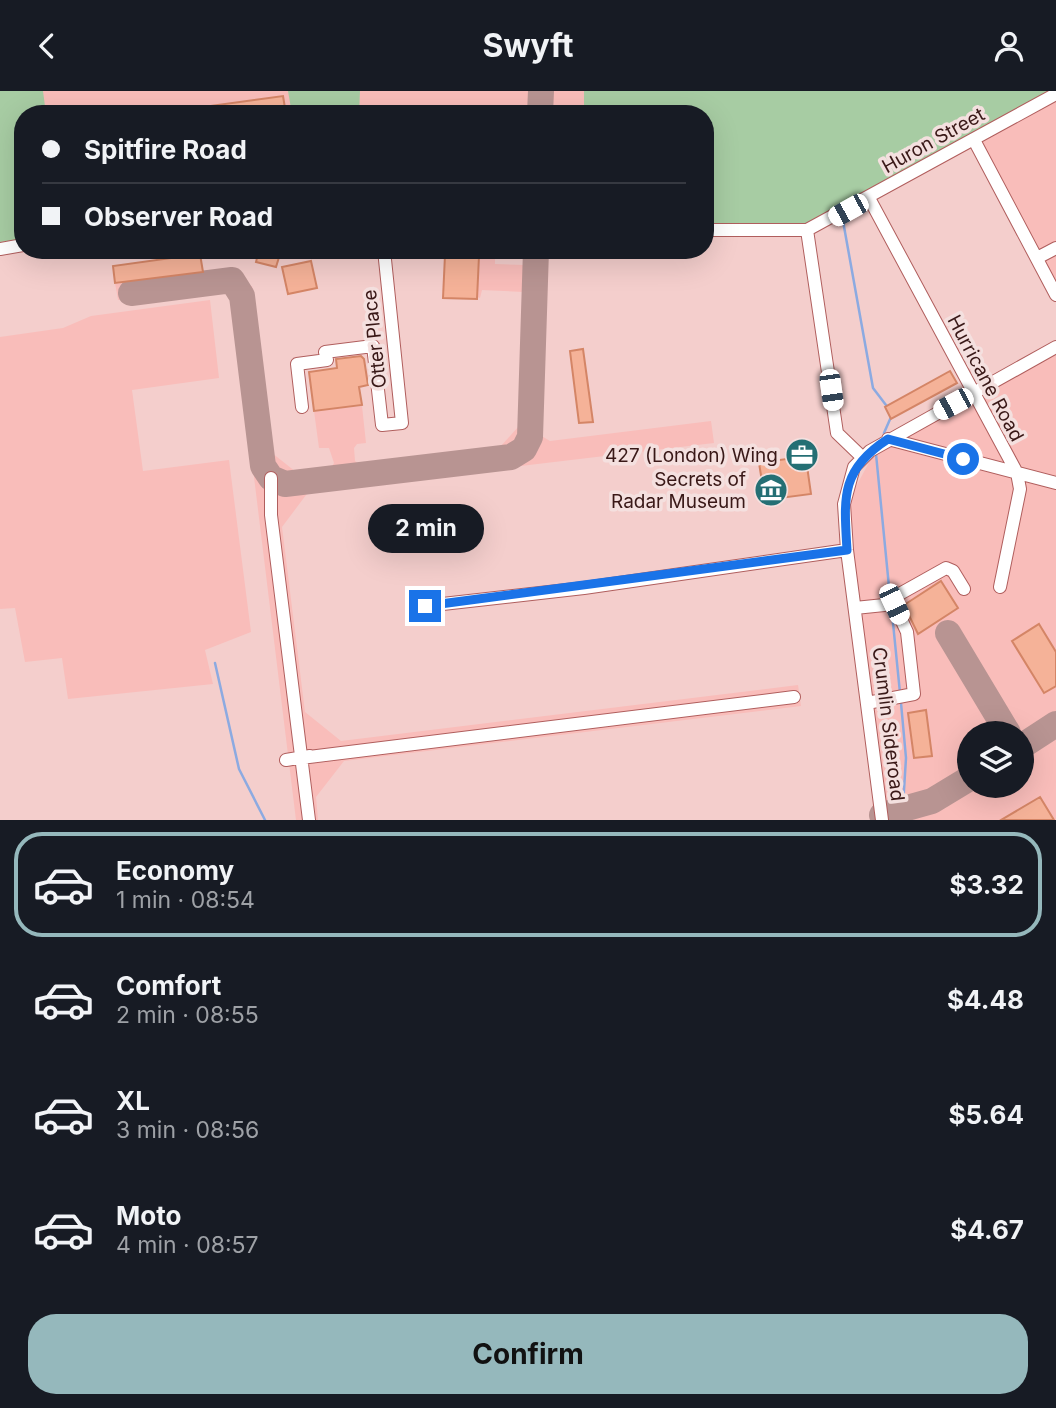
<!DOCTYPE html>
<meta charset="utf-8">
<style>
body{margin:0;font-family:Inter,sans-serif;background:#20242c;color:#f1f3f6;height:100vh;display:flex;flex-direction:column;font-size:26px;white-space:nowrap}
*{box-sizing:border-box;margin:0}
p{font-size:23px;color:#9ea1a6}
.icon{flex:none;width:38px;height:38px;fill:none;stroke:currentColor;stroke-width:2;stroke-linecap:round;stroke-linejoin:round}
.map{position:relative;height:729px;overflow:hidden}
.side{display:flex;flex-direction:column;background:#171b24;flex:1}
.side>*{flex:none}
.hud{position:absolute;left:14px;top:14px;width:700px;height:154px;border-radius:28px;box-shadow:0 7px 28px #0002;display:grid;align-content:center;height:154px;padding:0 28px;background:#171b24}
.controls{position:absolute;left:957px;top:630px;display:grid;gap:14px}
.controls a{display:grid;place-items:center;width:77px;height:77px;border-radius:50%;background:#171b24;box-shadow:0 7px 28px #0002;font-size:35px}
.end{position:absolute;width:32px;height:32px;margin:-16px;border:9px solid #1a73e8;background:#fff;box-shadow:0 0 0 4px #fff}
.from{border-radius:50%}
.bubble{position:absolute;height:49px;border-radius:24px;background:#171b24;box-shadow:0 7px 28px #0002;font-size:23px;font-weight:700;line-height:49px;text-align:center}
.car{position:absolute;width:21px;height:42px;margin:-21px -10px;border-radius:9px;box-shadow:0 0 5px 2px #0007;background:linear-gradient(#fff 24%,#345 0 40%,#fff 0 76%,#345 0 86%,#fff 0)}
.hud b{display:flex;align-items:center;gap:24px;height:66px;font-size:26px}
.hud b+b{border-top:2px solid #363941}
.hud i{width:18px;height:18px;background:#f1f3f6}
ul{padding:12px 0 0;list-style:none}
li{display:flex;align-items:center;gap:21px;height:105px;margin:0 14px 10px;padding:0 14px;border:4px solid transparent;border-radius:28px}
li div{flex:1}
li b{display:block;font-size:26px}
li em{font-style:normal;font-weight:700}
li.on{border-color:#95b8bc}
li>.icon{width:63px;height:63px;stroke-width:1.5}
.cta{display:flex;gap:14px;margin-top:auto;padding:14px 28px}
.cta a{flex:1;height:80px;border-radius:28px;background:#95b8bc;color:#111;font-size:28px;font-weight:700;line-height:80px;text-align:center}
header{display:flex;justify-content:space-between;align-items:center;height:91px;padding:0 28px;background:#171b24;font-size:32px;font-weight:700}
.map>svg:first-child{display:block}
.built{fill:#f9bdba;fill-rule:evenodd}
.green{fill:#a7cca3}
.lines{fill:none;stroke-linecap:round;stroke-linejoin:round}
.stream{stroke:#8caae1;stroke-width:2.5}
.taxiway{stroke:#b89492;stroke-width:26}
.building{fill:#f5b298;stroke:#d48566;stroke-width:2}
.minor-casing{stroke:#b05e5d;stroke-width:14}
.minor{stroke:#fff;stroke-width:12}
.route{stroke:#1a73e8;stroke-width:9}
.labels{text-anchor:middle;stroke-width:7;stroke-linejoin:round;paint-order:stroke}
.street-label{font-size:19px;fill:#391817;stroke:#f4e0df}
.poi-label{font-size:19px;fill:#391817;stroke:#f4e0df;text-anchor:end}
</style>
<header><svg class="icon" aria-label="back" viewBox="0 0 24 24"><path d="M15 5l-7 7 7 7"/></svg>Swyft<svg class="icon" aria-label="person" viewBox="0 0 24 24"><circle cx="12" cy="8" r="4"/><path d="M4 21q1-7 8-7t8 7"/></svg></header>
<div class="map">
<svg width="1056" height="729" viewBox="0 0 1056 729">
<rect width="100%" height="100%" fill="#f4cecc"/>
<path class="built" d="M0,0H1056V208L972,57L816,141L705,137V23H23V157L0,160Z
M479,159H495V173L524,174L525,159H546L540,344L550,350L711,330L714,352L309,400L282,436L305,621L341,650L798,594L801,615L344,670L316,706L318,729H296L231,198L226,194L118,209L115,192L203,181L204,188L239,183L242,196L252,195L272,362L296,381L331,377L334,372L329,357H319L314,320L362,315L366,352L357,353L354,357L355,370L359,373L500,356L519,335L523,201L482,199L480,207L477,206Z
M210,209L219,287L132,299L143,380L229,369L251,541L205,559L213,593L68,608L62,567L25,571L15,517L0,518V246L63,237L91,225Z
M1056,262V729H883L851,463L849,408L871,368L909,341L976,308ZM970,642H1022V695H970Z"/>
<path class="green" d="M0,0H43L46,23H23V148L0,151Z
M288,0H360L359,23H292Z
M584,0H1054L828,123L802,134H705V23H584Z"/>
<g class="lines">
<path class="stream" d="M843,130L873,297L889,318
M884,342L891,326
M876,363L890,506
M892,522L900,602
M215,572L239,678L265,729
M901,612L906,667L903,715
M903,719L904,729"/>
<path class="taxiway" d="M540,23L541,0
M131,202L232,189L242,205L263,375L271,387L285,393L511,366L524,358L530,346L536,159
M948,542L1008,642
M1022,655L1056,633
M882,724L932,710L970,687"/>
</g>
<path class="building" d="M283,5L286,23H189L188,18Z
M259,159L280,163L276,176L256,171Z
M200,163L203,181L115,192L113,175Z
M445,164L479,165L477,208L443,207Z
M311,170L317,197L288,203L282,176Z
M583,258L593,331L579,332L570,260Z
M361,265L364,268L368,294L359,296L362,314L314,320L309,281L337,277L336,268Z
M950,280L957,292L891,328L885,316Z
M804,354L811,403L765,409L759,372L787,368L786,362L791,361L790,356Z
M941,490L958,517L918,543L904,514Z
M1039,533L1056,561V595L1044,602L1012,550Z
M926,619L932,665L914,667L908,622Z
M1040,706L1054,729H1001Z"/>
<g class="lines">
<defs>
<path id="minor" d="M974,49L1056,204
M869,107L1017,382L1020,398L1000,496
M705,139H807L1056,3
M807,139L837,342L863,367
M0,158L23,154
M1037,167L1056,157
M302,316L297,273L327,269L325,261L373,255L382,334L402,332L384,159
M888,348L1056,392
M271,387V424L309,729
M894,513L896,505L946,477L953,480L964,498
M425,515L584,497L847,459
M855,517L894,513L907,541L914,603L867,612
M301,667L794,606
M286,669L310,665
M882,729L847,459L844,413L854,376L870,360L1056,256"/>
</defs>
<use href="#minor" class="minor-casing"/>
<use href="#minor" class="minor"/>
</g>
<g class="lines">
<path class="route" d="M425,515L847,459C844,407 840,379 888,348L963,368"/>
</g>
<defs>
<symbol id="office-disc" viewBox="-11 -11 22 22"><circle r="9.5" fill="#246f74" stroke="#f4e0df"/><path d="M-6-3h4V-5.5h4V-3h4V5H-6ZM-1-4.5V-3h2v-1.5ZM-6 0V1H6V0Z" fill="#fff"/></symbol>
<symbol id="museum-disc" viewBox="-11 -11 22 22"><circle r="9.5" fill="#246f74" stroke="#f4e0df"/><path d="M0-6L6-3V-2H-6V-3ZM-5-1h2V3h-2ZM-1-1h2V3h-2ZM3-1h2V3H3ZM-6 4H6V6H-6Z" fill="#fff"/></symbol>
</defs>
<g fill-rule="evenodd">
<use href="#office-disc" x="783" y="345" width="38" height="38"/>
<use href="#museum-disc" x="752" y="380" width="38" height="38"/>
</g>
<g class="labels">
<g class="street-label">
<text transform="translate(933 49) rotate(-29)" y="7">Huron Street</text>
<text transform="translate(374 248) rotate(-96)" y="7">Otter Place</text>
<text transform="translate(986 287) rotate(62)" y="7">Hurricane Road</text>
<text transform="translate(889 633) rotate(83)" y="7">Crumlin Sideroad</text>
</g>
<g class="poi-label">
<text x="778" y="371">427 (London) Wing</text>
<text x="746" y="395">Secrets of<tspan x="746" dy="22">Radar Museum</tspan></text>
</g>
</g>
</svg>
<div class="controls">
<a><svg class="icon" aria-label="layers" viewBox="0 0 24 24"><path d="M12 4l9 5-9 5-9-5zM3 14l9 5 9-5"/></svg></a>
</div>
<i class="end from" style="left:963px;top:368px"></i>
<i class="end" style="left:425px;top:515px"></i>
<div class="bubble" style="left:368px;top:413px;width:116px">2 min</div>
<i class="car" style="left:848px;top:119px;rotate:241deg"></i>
<i class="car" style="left:831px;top:299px;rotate:172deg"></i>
<i class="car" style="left:953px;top:313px;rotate:242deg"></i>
<i class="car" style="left:894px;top:513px;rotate:155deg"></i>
<div class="hud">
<b><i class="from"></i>Spitfire Road</b>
<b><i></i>Observer Road</b>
</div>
</div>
<section class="side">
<ul>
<li class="on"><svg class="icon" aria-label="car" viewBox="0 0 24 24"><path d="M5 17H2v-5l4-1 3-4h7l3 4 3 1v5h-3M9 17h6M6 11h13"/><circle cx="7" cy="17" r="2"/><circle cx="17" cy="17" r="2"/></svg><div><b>Economy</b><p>1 min · 08:54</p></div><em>$3.32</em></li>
<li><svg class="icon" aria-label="car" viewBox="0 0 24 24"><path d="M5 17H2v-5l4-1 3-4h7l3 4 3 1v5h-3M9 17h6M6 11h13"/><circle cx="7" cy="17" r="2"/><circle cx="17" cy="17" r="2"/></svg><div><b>Comfort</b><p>2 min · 08:55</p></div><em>$4.48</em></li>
<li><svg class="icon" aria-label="car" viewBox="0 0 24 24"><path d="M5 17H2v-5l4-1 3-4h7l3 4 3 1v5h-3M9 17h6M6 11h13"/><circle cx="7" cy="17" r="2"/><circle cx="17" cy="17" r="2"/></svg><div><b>XL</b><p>3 min · 08:56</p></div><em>$5.64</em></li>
<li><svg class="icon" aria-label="car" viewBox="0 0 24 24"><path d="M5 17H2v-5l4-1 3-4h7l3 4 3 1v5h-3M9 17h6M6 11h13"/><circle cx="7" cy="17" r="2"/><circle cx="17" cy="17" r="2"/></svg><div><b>Moto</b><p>4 min · 08:57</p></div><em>$4.67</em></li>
</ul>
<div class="cta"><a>Confirm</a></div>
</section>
